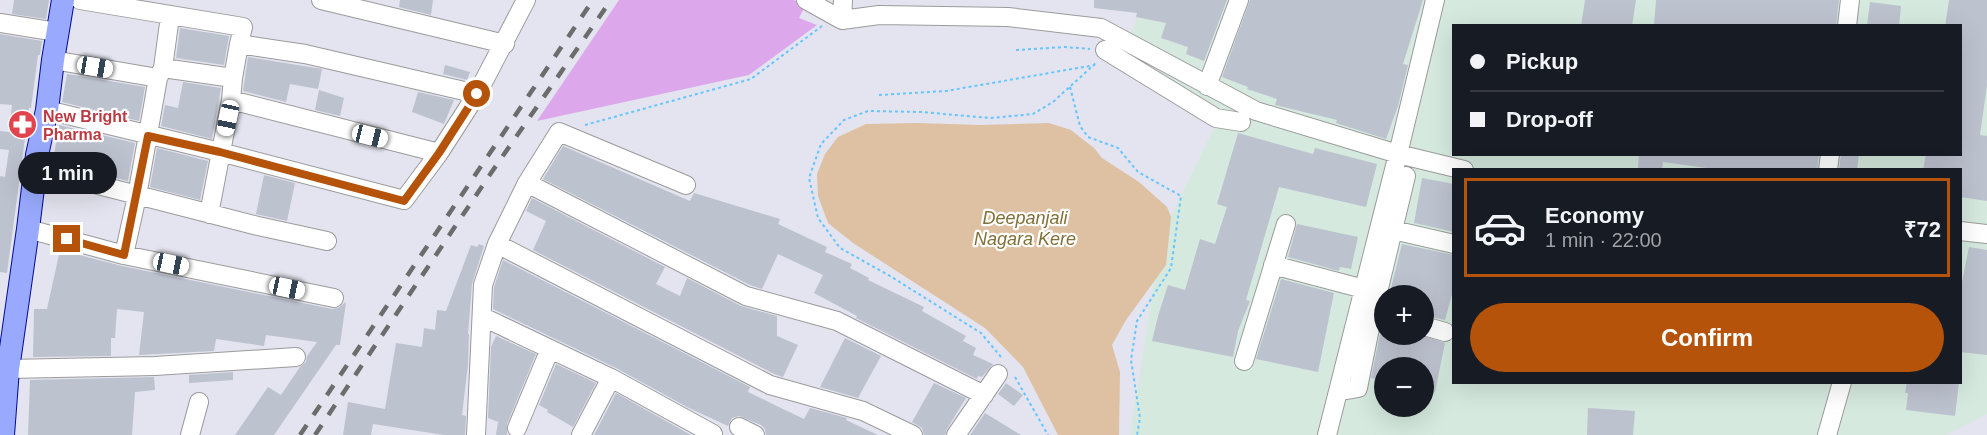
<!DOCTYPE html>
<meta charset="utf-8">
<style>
body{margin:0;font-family:Arial,sans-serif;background:#242831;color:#f1f3f6;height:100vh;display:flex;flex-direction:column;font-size:22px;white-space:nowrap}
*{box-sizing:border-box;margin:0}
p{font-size:20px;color:#9ea1a6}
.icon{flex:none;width:33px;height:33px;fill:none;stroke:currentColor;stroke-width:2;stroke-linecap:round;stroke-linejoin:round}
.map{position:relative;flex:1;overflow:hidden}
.side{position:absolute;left:1452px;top:168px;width:510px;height:216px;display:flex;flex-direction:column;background:#171b24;border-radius:0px;box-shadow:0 6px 24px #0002}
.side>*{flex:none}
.guide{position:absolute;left:1452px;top:24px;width:510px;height:132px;border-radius:0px;box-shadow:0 6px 24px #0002;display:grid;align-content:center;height:132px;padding:0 18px;background:#171b24}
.controls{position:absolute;left:1374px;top:285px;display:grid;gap:12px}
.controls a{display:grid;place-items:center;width:60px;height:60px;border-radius:50%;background:#171b24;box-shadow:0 6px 24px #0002;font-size:30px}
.end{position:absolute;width:27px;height:27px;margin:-14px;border:8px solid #b45309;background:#fff;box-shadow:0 0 0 3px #fff}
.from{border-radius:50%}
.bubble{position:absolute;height:42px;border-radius:21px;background:#171b24;box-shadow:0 6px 24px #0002;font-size:20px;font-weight:700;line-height:42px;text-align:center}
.car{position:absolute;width:18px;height:36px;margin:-18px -9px;border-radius:8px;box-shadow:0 0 4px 2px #0007;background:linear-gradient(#fff 24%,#345 0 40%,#fff 0 76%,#345 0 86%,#fff 0)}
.guide b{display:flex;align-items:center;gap:21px;height:57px;font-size:22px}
.guide b+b{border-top:2px solid #363941}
.guide i{width:15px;height:15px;background:#f1f3f6}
ul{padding:10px 0 0;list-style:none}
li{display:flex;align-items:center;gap:18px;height:99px;margin:0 12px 9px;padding:0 6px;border:3px solid #363941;border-radius:0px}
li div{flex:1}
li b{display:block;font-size:22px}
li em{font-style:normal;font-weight:700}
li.current{border-color:#b45309}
li>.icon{width:54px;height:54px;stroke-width:1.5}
.button{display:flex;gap:12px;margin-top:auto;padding:12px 18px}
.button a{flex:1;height:69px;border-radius:36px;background:#b45309;color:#fff;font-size:24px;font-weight:700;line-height:69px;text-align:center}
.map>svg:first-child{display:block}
.industrial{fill:#d5e9de;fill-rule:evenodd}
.grass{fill:#dca8eb}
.water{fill:#dec0a2}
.building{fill:#bdc2cf}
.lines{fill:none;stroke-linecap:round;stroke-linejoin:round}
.minor-casing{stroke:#9b9b9b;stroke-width:20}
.major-casing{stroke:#000a98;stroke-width:24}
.path{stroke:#66c5fe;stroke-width:2;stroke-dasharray:3 3;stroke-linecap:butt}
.minor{stroke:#fff;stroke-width:18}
.major{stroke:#99aafe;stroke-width:22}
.rail{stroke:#6c6c6c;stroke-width:4.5;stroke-dasharray:12 12;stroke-linecap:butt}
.route{stroke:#b45309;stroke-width:8}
.labels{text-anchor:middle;stroke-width:4.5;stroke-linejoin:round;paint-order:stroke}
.health-label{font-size:16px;font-weight:bold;fill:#be3a42;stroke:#fff;text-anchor:start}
.water-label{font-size:18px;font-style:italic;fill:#807037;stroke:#fff}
</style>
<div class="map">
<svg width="1987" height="435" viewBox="0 0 1987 435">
<rect width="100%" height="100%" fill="#e3e4ef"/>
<path class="industrial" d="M1143,0H1987V414L1947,435H1130L1161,237L1215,126L1123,57ZM1454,26H1960V154H1454ZM1454,170H1960V382H1454ZM1384,296H1424V334H1384ZM1384,368H1424V406H1384Z"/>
<path class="grass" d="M619,0H794L805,6L799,18L817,25L749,75L537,121Z"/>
<path class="water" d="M917,123L979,125L1049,123L1071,130L1094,148L1102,158L1139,182L1167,207L1171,217L1166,265L1126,320L1112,345L1120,372L1119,435H1058L1023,367L985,328L853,243L828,223L818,196L817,174L825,154L838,137L866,124Z"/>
<path class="building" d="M14,0H49L46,19L12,14Z
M400,0H433L431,15L399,7Z
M1094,0H1227L1204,61L1186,54L1188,47L1161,38L1166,23L1136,17L1137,13L1094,8Z
M1250,0H1423L1403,64L1408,65L1398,106L1386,139L1336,123L1337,120L1275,105L1277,99L1247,89L1248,87L1222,77Z
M1585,0H1636L1632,26H1581Z
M1656,0H1839L1836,26H1654Z
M1949,0H1987V85L1980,135L1987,136V201L1960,197V170H1923L1926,154H1960V26H1945Z
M1870,2L1901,6L1899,26H1867Z
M180,28L229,36L224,65L176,58Z
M0,34L42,41L40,55H38L31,108H29L7,273L0,272V176L5,177L9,150L0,149V131L9,132L12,105L0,104Z
M248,57L322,69L318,89L290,84L286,102L243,91Z
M445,65L470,72L467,80L443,74Z
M67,74L145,87L139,121L62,102Z
M183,82L221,88L212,139L161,126L165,105L178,108Z
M319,90L344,98L340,116L315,110Z
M418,92L454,100L444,124L412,112Z
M59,125L135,143L128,181L53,162Z
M1238,133L1313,154L1315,148L1377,164L1366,207L1279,187L1246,300L1250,301L1238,331L1233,357L1152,341L1158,316L1168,285L1185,290L1200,239L1215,244L1227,207L1217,204Z
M563,146L690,201L694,193L780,219L778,224L827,247L825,252L852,264L850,268L869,278L868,280L924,307L922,311L966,336L963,341L976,348L973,355L993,364L982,377L978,376L977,379L856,318L857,316L814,293L823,275L778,254L762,289L750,285L543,179Z
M157,148L208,161L200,200L150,187Z
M1639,154H1819L1817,170H1721L1663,162L1662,170H1647L1638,168Z
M1841,154H1859L1857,170H1839Z
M264,175L295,183L287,221L256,214Z
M1422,178L1454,184V232L1414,223Z
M532,198L665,267L656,284L680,296L687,278L741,306L777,316V336L798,345L783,377L774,374L533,250L546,221L526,211Z
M1297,224L1358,237L1351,269L1340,267L1339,271L1288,257Z
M479,244L484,246L472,284L468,334H469L468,364L462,415L466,416L465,435H444L373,424L371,435H343L348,402L385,409L396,343L422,347L424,328L435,330L437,310L446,311L471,245L477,247Z
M1402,244L1454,255V287L1445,320L1424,315V296H1389Z
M1969,247L1987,250V355L1960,352V292Z
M60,250L122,266L332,309L338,308L346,302L340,345H336L274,435H235L268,387L281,395L300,367L306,362L307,356L317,342L266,335L264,346L216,339L214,351L139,355L144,312L117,309L115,338H111V356L33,357L34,309H47Z
M503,260L750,387L748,392L785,410L804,419L810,408L847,418L846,420L878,435H766L765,429L761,425L739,416L732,418L728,426L689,408L616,368L493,309L494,287Z
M1281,279L1334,293L1318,372L1256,359Z
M1380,334H1417L1445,343L1435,392L1424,390V368H1384V381L1371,378Z
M496,336L536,354L507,424V435H496L498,422L488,418L491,347Z
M845,338L881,356L858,398L820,387Z
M556,364L596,383L573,427L547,412L548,410L539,405Z
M233,372V380L189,383V375Z
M154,377L155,390L135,392L132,435H28L30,380Z
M1907,382H1959L1955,416L1906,410L1908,393H1905Z
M934,383L966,398L947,429L945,435H924L922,428L912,422Z
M1006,383L1023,395L1014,406L998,394Z
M616,393L691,435H594Z
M1588,408L1635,411L1633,435H1587Z
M985,413L1021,435H970Z"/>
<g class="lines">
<defs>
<path id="minor" d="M80,0L243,27L239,44L305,54L477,94
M321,0L505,44
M806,0L842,20L879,15L1008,17L1101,28L1256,111L1398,154L1464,170
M842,20L843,0
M0,23L57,32
M1847,26L1850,0
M1105,50L1216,118L1241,122
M53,60L158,78L163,68L170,16
M163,68L233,78L239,44
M1207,86L1239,0
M231,100L439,153
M47,110L220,152L404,200L439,153L477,94L526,0
M36,169L258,226L327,241
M1828,170L1830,154
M527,183L746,296L837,321L984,395
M209,214L231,100L233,78
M28,229L124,255L334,298
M1393,230L1454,244
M1960,231L1987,234
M497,244L770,385L863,411L913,435
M124,255L137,196L158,78
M1273,265L1364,289
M483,317L611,378L713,434
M1424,326L1445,332
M1244,361L1286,224
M8,369L155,366L296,357
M1339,388L1347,390L1358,388L1373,313L1406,176
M739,427L755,435
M517,428L550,349
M190,435L199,402
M476,435L483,285L497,244L527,183L559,132L686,185
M581,435L611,378
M956,435L998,374
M1327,435L1398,154L1435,0
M1827,435L1842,382"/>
<path id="major" d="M3,435L8,369L28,229L37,155L47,110L53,60L63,0"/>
</defs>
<use href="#minor" class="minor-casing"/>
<use href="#major" class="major-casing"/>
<path class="path" d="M1016,50L1065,47L1090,49
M1070,87L1080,126L1088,137L1118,148L1138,172L1181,196L1171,268L1137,321L1131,360L1140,418L1137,435
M879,95L946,91L1095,65
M585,125L751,79L822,26
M1001,357L981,333L890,276L840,248L818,218L809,178L821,144L844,120L868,111L921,112L991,118L1033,114L1053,102L1097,62
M1015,377L1048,435"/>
<use href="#minor" class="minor"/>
<use href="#major" class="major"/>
<path class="rail" d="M300,435L593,0
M315,435L491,173L611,0"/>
</g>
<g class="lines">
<path class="route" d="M67,239L124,255L148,136L220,152L404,201L439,153L477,94"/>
</g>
<defs>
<symbol id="pharmacy-disc" viewBox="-11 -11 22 22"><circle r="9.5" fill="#e0444e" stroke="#fff"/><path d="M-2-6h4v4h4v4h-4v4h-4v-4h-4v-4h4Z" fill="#fff"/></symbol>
</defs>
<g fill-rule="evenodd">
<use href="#pharmacy-disc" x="6" y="108" width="33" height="33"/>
</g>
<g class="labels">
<g class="health-label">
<text x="43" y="122">New Bright<tspan x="43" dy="18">Pharma</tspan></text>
</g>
<g class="water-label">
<text x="1025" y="224">Deepanjali<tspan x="1025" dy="21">Nagara Kere</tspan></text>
</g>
</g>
</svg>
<div class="controls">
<a>+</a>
<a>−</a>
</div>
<i class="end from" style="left:477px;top:94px"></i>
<i class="end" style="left:67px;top:239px"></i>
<div class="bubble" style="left:18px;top:152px;width:99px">1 min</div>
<i class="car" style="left:95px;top:67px;rotate:100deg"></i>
<i class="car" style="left:228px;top:118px;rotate:192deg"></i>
<i class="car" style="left:370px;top:136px;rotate:104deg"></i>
<i class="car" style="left:171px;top:264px;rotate:102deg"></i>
<i class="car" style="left:287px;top:288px;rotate:102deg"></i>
<div class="guide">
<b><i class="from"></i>Pickup</b>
<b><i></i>Drop-off</b>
</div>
<section class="side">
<ul>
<li class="current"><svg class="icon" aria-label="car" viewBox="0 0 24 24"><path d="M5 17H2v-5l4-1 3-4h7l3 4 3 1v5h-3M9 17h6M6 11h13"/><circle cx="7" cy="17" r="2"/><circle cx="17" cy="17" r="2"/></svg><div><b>Economy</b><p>1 min · 22:00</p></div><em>₹72</em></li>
</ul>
<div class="button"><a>Confirm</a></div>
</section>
</div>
